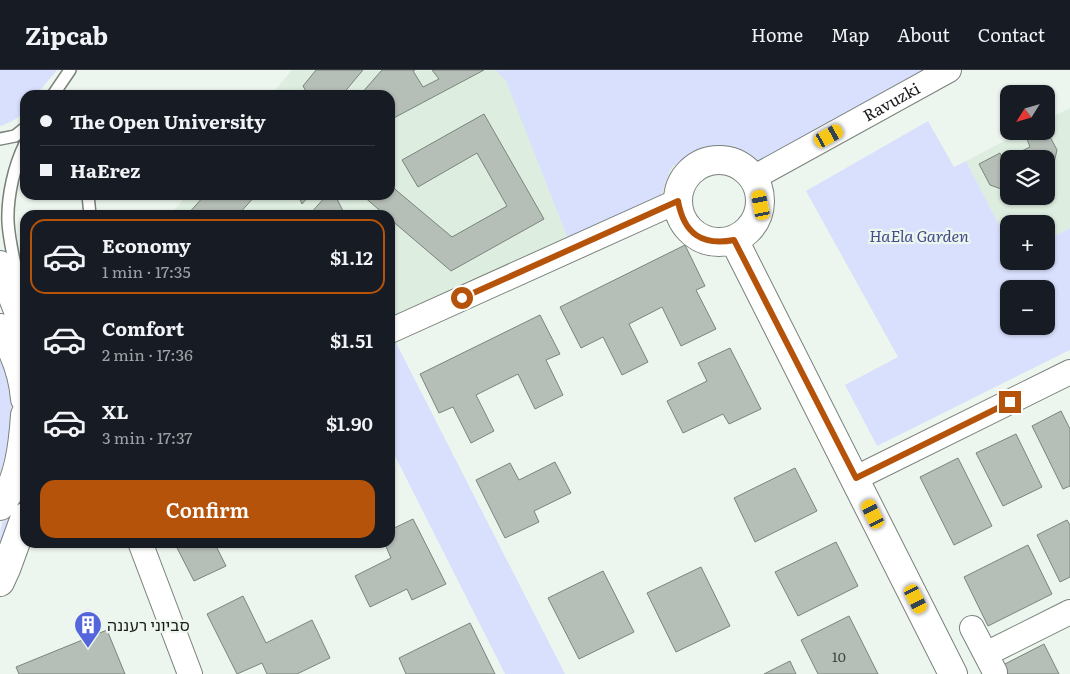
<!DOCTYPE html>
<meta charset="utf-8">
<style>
body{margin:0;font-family:Literata,"Noto Sans Hebrew",serif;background:#242831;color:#f1f3f6;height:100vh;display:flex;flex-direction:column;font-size:19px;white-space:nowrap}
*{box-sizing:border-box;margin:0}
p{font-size:16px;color:#9ea1a6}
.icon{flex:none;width:28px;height:28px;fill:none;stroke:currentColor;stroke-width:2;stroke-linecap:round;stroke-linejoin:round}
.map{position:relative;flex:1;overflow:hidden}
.panel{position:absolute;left:20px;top:140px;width:375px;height:338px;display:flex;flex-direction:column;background:#171b24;border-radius:15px;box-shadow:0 1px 4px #0004}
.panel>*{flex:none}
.guide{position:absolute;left:20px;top:20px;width:375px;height:110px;border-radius:15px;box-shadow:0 1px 4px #0004;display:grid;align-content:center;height:110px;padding:0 20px;background:#171b24}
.needle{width:32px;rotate:233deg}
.buttons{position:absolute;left:1000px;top:15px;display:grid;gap:10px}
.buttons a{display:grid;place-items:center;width:55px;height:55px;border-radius:10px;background:#171b24;box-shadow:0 1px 4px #0004;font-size:25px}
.end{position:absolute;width:22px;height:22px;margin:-11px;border:6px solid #b45309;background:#fff;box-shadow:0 0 0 2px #fff}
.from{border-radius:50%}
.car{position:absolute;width:15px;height:30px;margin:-15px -8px;border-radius:6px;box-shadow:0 0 4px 1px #0007;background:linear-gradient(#f5c518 24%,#345 0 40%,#f5c518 0 76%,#345 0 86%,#f5c518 0)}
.guide b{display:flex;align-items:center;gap:18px;height:48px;font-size:19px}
.guide b+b{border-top:1px solid #363941}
.guide i{width:12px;height:12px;background:#f1f3f6}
ul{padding:9px 0 0;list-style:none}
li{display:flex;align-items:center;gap:15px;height:75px;margin:0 10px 8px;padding:0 10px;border:2px solid transparent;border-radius:15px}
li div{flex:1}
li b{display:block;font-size:19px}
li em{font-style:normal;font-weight:600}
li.current{border-color:#b45309}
li>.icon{width:45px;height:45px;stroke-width:1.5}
.cta{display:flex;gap:10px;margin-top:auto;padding:10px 20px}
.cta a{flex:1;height:58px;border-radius:15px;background:#b45309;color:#fff;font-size:20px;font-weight:600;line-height:58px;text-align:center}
header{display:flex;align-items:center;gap:30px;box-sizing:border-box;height:70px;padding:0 25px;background:#171b24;border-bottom:1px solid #363941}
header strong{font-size:24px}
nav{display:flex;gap:28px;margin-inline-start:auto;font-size:18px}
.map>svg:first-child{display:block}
.built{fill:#ddeddf;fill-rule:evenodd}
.green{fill:#d8e0fd;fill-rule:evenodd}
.building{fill:#b6bfb7;stroke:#7b847c}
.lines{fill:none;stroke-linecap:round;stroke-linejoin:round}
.service-casing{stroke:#79817a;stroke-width:14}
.minor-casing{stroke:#79817a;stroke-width:26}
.tertiary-casing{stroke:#79817a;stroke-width:30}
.trunk-casing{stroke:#79817a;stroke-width:30}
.service{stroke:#fff;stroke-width:11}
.minor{stroke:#fff;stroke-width:24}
.tertiary{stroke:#fff;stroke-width:28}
.trunk{stroke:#fff;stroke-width:28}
.route{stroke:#b45309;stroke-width:6}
.labels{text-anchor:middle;stroke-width:4.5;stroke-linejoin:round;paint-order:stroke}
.number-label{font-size:14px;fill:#404540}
.street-label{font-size:16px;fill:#191c19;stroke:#edf6ee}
.park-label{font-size:16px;font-style:italic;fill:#424e89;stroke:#edf6ee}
.poi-label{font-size:16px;fill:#191c19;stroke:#edf6ee;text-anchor:start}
</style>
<header>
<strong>Zipcab</strong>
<nav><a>Home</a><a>Map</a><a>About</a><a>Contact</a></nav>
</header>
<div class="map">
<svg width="1070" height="604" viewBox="0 0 1070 604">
<rect width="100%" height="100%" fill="#edf6ee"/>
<path class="built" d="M292,0H936L754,104L736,91L712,88L690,93L682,100L671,127L390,255V145H170L187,125H390V25H271Z
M1070,38V158L1046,170V154H1009V174L966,91L1024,61H1046V50ZM1009,89H1046V126H1009Z"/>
<path class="green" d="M0,0H57L36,25H25C25,46 20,48 1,56L0,55Z
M496,0H926L758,92L734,83L706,84L672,96L661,125L569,171L506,11Z
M928,51L954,97L966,91L1009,174V191H1046V170L1070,158V280L877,376L845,315L898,287L806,121ZM1009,219H1046V256H1009Z
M390,261L565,604H505L390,376Z
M0,287C3,296 7,305 9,314C15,338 9,380 0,403Z
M21,431L0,481C0,453 0,447 21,431Z"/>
<path class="building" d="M316,0H363L342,25H308L303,16Z
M382,0H415L413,1L423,17L439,9L432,0H484L390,50V25H360Z
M484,44L544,149L451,201L390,149V145H385L362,125H390V115L452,167L507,136L477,83L418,117L402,90Z
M1046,59L1057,80L1053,97L1046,100V89H1009V120L1007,121L990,115L979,94L1000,83L1003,90L1030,77L1027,69L1043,61H1046Z
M205,125H256L238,145H187Z
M298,125H310L302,134Z
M327,125H335L345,145H309Z
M685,175L705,216L696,220L716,259L681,276L662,237L629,254L648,292L622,305L603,267L581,278L560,237Z
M540,245L560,284L546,290L563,325L535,339L518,304L476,325L494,361L471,373L453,337L439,343L420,304Z
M730,278L761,339L729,354L723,344L683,363L667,331L707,311L698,293Z
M1061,341L1070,359V416L1063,419L1032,356Z
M1016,364L1042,417L1003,436L976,383Z
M958,388L992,456L954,475L920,407Z
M555,392L571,423L534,441L539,452L505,468L476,410L510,393L519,410Z
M795,398L817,441L755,472L734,428Z
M413,449L446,514L412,530L407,519L370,537L355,506L391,488L384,472H390V460Z
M1067,450L1070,455V507L1060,512L1037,465Z
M174,472H214L226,496L194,511Z
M836,472L858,516L798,546L775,502Z
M1028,475L1052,524L988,556L964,507Z
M701,497L730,556L676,582L647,523Z
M603,501L634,562L579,589L548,528Z
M243,526L266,573L312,550L330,588L297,604H267L262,593L237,604L207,544Z
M849,546L878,604H818L801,570Z
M470,553L495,604H406L399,588Z
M107,560L125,604H19L16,597Z
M1044,574L1059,604H1007L1003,595Z
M790,591L796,604H764Z"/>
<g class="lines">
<defs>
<path id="service" d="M53,25L70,0
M0,69L15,66L25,58
M88,125L90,145
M19,213C15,194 9,172 8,152C7,127 14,96 25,74"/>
<g id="minor">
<path id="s1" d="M753,108L949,0"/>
<path d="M390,261L678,131"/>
<path d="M856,408L1070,302"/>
<path d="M140,472L190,604"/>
<path d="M972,558L995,602"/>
<path d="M986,584L1070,542"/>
</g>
<path id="tertiary" d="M678 131a41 41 0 1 1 82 0a41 41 0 1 1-82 0Z
M734,170L953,604"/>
<path id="trunk" d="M0,195L25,258
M0,258C14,280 23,303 25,329
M0,436C19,411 23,376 25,345
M0,512L6,499L25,447"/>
</defs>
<use href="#service" class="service-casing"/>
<use href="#minor" class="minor-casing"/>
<use href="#tertiary" class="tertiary-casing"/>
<use href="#trunk" class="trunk-casing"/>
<use href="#service" class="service"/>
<use href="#minor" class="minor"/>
<use href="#tertiary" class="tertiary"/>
<use href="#trunk" class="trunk"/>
</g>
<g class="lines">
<path class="route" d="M462,228L678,131C684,164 702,176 734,170L856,408L1010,332"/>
</g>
<defs>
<symbol id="building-pin" viewBox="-11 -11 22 30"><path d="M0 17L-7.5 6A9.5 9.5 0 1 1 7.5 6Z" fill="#56d" stroke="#edf6ee"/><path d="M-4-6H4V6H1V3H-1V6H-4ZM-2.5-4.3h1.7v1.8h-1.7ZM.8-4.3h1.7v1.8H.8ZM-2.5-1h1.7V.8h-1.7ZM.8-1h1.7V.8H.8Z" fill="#fff"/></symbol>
</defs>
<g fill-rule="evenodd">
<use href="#building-pin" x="72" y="539" width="32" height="43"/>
</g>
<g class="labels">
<g class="number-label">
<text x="839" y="592">10</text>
</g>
<g class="street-label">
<text dy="6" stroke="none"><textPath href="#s1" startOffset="158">Ravuzki</textPath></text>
</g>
<g class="park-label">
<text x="919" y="172">HaEla Garden</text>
</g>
<g class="poi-label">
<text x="107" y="561">סביוני רעננה</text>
</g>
</g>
</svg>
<div class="buttons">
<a><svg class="needle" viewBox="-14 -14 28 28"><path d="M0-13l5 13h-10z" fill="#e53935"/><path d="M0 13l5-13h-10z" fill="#9ea1a6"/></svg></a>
<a><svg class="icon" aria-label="layers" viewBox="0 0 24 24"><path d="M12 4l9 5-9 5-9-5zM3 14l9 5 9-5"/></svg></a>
<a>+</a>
<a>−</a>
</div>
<i class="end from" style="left:462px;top:228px"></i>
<i class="end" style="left:1010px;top:332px"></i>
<i class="car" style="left:829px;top:66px;rotate:61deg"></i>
<i class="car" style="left:761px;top:135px;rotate:349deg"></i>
<i class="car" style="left:873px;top:444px;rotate:334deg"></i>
<i class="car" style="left:916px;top:529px;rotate:153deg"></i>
<div class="guide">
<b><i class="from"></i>The Open University</b>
<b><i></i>HaErez</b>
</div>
<section class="panel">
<ul>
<li class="current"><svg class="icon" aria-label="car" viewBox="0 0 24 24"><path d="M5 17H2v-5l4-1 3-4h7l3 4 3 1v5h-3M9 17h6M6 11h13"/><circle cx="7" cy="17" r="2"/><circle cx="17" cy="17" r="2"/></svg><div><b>Economy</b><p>1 min · 17:35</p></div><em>$1.12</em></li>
<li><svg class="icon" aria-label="car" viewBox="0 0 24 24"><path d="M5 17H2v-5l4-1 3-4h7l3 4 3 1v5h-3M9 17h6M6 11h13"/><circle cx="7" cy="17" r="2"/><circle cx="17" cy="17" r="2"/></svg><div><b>Comfort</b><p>2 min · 17:36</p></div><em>$1.51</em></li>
<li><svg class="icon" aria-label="car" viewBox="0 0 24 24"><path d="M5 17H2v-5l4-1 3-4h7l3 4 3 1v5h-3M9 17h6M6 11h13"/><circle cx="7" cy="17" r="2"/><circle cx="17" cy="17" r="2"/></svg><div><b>XL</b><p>3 min · 17:37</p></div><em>$1.90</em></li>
</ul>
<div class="cta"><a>Confirm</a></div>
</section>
</div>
